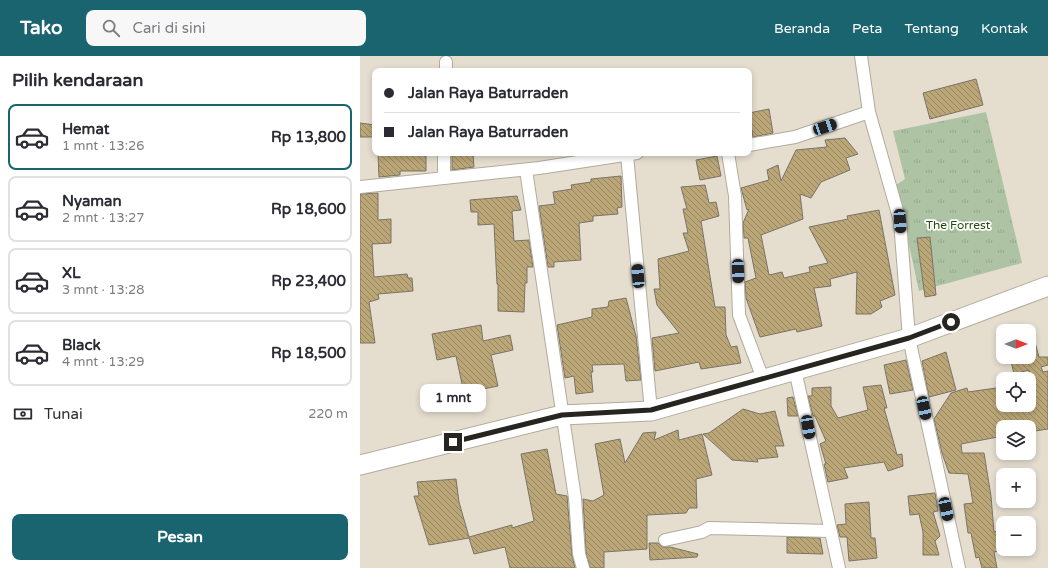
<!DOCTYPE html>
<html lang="id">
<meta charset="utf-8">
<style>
body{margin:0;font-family:"Varela Round",sans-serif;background:#f7f7f7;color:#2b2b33;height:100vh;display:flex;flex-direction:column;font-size:15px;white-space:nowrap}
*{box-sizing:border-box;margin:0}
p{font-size:13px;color:#7c7c81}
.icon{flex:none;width:22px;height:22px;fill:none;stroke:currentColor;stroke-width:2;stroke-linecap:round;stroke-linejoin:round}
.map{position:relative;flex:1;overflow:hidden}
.sheet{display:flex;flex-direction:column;background:#fff;width:360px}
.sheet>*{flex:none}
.top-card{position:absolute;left:12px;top:12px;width:380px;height:88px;border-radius:8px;box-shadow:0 2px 6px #0003;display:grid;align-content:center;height:88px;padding:0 12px;background:#fff}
.needle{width:26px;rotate:90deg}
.tools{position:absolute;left:636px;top:268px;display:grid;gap:8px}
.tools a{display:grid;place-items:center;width:40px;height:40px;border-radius:8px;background:#fff;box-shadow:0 2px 6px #0003;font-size:20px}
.end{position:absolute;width:18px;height:18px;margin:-9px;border:5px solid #27251f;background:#fff;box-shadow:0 0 0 2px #fff}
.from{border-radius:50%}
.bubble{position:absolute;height:28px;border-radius:8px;background:#fff;box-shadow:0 2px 6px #0003;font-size:13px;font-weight:800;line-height:28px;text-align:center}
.car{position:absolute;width:12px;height:24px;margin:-12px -6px;border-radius:5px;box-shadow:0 0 3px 1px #0007;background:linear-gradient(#222 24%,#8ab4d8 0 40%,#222 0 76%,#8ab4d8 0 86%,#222 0)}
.top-card b{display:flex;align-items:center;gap:14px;height:38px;font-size:15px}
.top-card b+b{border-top:1px solid #e1e1e2}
.top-card i{width:10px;height:10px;background:#2b2b33}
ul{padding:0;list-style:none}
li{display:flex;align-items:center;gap:12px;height:66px;margin:0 8px 6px;padding:0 4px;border:2px solid #e1e1e2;border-radius:8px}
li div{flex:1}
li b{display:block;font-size:15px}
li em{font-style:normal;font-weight:800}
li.on{border-color:#19646f}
li>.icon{width:36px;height:36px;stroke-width:1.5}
h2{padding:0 12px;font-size:18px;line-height:48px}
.pay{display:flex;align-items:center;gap:10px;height:44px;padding:0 12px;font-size:15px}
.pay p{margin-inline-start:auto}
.primary-button{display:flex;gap:8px;margin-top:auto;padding:8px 12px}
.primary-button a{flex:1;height:46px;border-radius:8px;background:#19646f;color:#fff;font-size:16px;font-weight:800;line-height:46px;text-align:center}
header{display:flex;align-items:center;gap:24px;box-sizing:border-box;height:56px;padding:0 20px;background:#19646f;color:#fff}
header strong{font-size:19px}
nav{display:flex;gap:22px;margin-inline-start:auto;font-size:14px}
.search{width:280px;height:36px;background:#f7f7f7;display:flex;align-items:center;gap:10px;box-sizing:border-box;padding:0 14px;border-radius:8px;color:#7c7c81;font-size:15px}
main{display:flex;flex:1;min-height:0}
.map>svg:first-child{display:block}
.grass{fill:url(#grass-tufts)}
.building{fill:url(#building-back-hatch);stroke:#7a7467}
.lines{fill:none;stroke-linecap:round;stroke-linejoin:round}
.street-casing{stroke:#b1ab9c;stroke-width:14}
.primary-casing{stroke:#b1ab9c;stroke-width:21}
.street{stroke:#fff;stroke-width:12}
.primary{stroke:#fff;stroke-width:19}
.route{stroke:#27251f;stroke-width:5}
.labels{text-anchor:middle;stroke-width:3.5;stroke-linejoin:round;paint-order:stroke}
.park-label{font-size:12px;fill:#254a0e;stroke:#fff}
</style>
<header>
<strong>Tako</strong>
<div class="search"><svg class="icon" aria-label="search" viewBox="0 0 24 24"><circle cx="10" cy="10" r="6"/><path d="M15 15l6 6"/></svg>Cari di sini</div>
<nav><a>Beranda</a><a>Peta</a><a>Tentang</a><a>Kontak</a></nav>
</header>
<main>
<section class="sheet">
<h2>Pilih kendaraan</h2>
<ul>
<li class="on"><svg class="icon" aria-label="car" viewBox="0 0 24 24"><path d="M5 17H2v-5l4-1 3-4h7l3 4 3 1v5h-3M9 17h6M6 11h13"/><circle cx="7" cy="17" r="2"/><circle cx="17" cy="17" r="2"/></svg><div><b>Hemat</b><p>1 mnt · 13:26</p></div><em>Rp 13,800</em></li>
<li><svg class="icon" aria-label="car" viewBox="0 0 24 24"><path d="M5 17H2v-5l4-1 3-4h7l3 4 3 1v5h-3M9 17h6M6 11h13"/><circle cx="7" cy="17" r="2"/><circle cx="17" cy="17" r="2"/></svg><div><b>Nyaman</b><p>2 mnt · 13:27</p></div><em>Rp 18,600</em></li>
<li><svg class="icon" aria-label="car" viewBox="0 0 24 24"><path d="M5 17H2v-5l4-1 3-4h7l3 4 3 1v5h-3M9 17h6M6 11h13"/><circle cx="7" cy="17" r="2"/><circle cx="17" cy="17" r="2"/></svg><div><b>XL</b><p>3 mnt · 13:28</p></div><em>Rp 23,400</em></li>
<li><svg class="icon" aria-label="car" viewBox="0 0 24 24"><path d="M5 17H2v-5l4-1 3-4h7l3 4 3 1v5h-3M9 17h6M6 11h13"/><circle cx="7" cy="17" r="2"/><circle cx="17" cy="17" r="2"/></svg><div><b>Black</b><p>4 mnt · 13:29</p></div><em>Rp 18,500</em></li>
</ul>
<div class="pay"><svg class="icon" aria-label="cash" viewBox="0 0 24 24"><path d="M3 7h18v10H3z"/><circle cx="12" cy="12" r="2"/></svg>Tunai<p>220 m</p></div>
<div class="primary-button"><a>Pesan</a></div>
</section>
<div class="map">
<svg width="688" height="512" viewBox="0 0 688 512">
<defs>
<pattern id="grass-tufts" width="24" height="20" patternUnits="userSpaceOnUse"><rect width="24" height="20" fill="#adc3a3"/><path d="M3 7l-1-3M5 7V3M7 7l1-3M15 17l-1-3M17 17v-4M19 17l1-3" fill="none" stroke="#95a78c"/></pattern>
<pattern id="building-back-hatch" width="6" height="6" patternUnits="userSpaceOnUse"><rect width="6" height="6" fill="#baa677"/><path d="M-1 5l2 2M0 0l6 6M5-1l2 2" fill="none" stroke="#978761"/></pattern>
</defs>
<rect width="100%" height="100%" fill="#e5decf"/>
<path class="grass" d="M626,56L662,207L559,235L536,129L545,123L533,75Z"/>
<path class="building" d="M616,23L623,49L570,63L563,37Z
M409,53L413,77L393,81L389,57Z
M0,67L15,69V81H0Z
M485,82L498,98L486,102L490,114L461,126L451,142L440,138L443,163L401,179L409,219L422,216L424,222L450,216L449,211L468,207L449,171L488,163L487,160L519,154L535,239L520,245L522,251L511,258H496L497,216L470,223L471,230L454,232L462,270L437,276L436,273L400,281L386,242L385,226L396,222L388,182H384L383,167L389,153L387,154L381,132L409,124L407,114L418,109L421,125L436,94L467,91L465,84Z
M18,97H66V115H40V119L19,121Z
M113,98L114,111L92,114V99Z
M357,100L361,120L340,124L336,104Z
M261,120L262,151L257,152L258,158L233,160V165L219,167L221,204L194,206V211H188L179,150L195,148L193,136L212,133L211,129L231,126V123Z
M345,129L349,147L356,146L359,160L341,165L355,251H365L366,279L371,291L377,290L381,307L341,313L339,306L295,315L292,282L319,277L297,249L294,233H300L298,203L329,195L323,177H328L323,153H327L321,131Z
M18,137V164L31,163V187L12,188L14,221L47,218L48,222H52L53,235L18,238L19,243L9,246L15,287H0V138Z
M157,140L161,154L152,155L154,185L169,184L173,211H167V227H165L164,256L138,255V228H137L134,168L118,169V156H111L110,144Z
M570,181L576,239L565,241L557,182Z
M266,242L276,280L281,324L266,325L264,308L232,309L233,316H231L233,336L216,338L214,320L205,322L197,269L232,261V253L248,251L249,245Z
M121,269L123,285L150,279L153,294L131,299L138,330L104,337L96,300L77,304L72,278Z
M673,279L679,301H688V309L681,311L683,316L688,315V373L675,375V371H643V380L601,388L602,397H624L631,440L634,476L643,474V494L634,496L637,512H622L619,501L616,502L611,477H608L604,448L613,447L608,418L589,417L582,397L574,363L591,337L607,332L608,336L643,331V349H669V314L654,318L650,301H669V280Z
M586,296L596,334L569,341L562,305Z
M546,304L553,334L530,338L524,309Z
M521,329L527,352H524L533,384L537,399L542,398L543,410L528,415L524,406L484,412L488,422L468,426L464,408H466L460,388L466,385L455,360H453L448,340H452V332L471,331V350L478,362L508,354L503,331Z
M433,341L438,360H428L427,342Z
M383,353L400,358L415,355L424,390H415L418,401L397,403L398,406L372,404L343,378L349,377Z
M318,374L319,384L342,378L352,419L336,423L337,452H329L326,457L287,459V493L244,496V512H230L226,497L223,443L233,445L244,439L235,388L260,383L265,407L283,377L296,376L294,384Z
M187,393L196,438L207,440L212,499L215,512H150L145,491L114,498L109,482L69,489L54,440H59L57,426L96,423L99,446L109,481L152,469V472L174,465L161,398Z
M575,437L578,455L573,456L580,480L575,485L579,499H563V476L559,458L550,459L548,440Z
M509,446L511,482H515L517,502L489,505L487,481H480L477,469L486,468L485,448Z
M427,481L460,482L463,498L427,497Z
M289,487H298L302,491H310L338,498L337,501L290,504Z"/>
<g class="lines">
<defs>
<path id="street" d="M501,0L509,56L540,165L549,282L599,512
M86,15V6
M389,89L435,81L509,56
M368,97L375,140L379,259L403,323
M267,99L291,355
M166,114L215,442L219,498L223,512
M84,122V97
M0,131L179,112L277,97
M435,314L479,512
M305,484L342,476L349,472L470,475"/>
<path id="primary" d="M0,409L202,359L291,355L549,282L688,230"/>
</defs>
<use href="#street" class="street-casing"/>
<use href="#primary" class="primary-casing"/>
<use href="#street" class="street"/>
<use href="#primary" class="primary"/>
</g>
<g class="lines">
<path class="route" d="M93,386L202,359L291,354L549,282L591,266"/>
</g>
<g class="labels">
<g class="park-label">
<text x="598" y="173">The Forrest</text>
</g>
</g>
</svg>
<div class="tools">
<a><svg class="needle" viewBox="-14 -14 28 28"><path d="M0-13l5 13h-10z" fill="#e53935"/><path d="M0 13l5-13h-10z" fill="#7c7c81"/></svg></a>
<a><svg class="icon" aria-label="locate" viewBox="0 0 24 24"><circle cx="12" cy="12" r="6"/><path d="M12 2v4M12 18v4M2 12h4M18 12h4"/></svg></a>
<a><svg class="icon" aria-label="layers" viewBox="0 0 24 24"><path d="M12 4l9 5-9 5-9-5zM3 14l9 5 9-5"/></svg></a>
<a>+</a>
<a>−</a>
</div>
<i class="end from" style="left:591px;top:266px"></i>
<i class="end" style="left:93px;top:386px"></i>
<div class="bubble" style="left:60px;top:328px;width:66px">1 mnt</div>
<i class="car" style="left:465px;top:71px;rotate:72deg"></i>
<i class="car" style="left:540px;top:165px;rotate:176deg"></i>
<i class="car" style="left:378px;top:215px;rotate:178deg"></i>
<i class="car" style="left:278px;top:220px;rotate:355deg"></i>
<i class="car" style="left:564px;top:352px;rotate:168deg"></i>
<i class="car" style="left:448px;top:371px;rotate:170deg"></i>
<i class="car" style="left:586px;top:453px;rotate:168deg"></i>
<div class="top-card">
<b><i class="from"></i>Jalan Raya Baturraden</b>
<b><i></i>Jalan Raya Baturraden</b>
</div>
</div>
</main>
